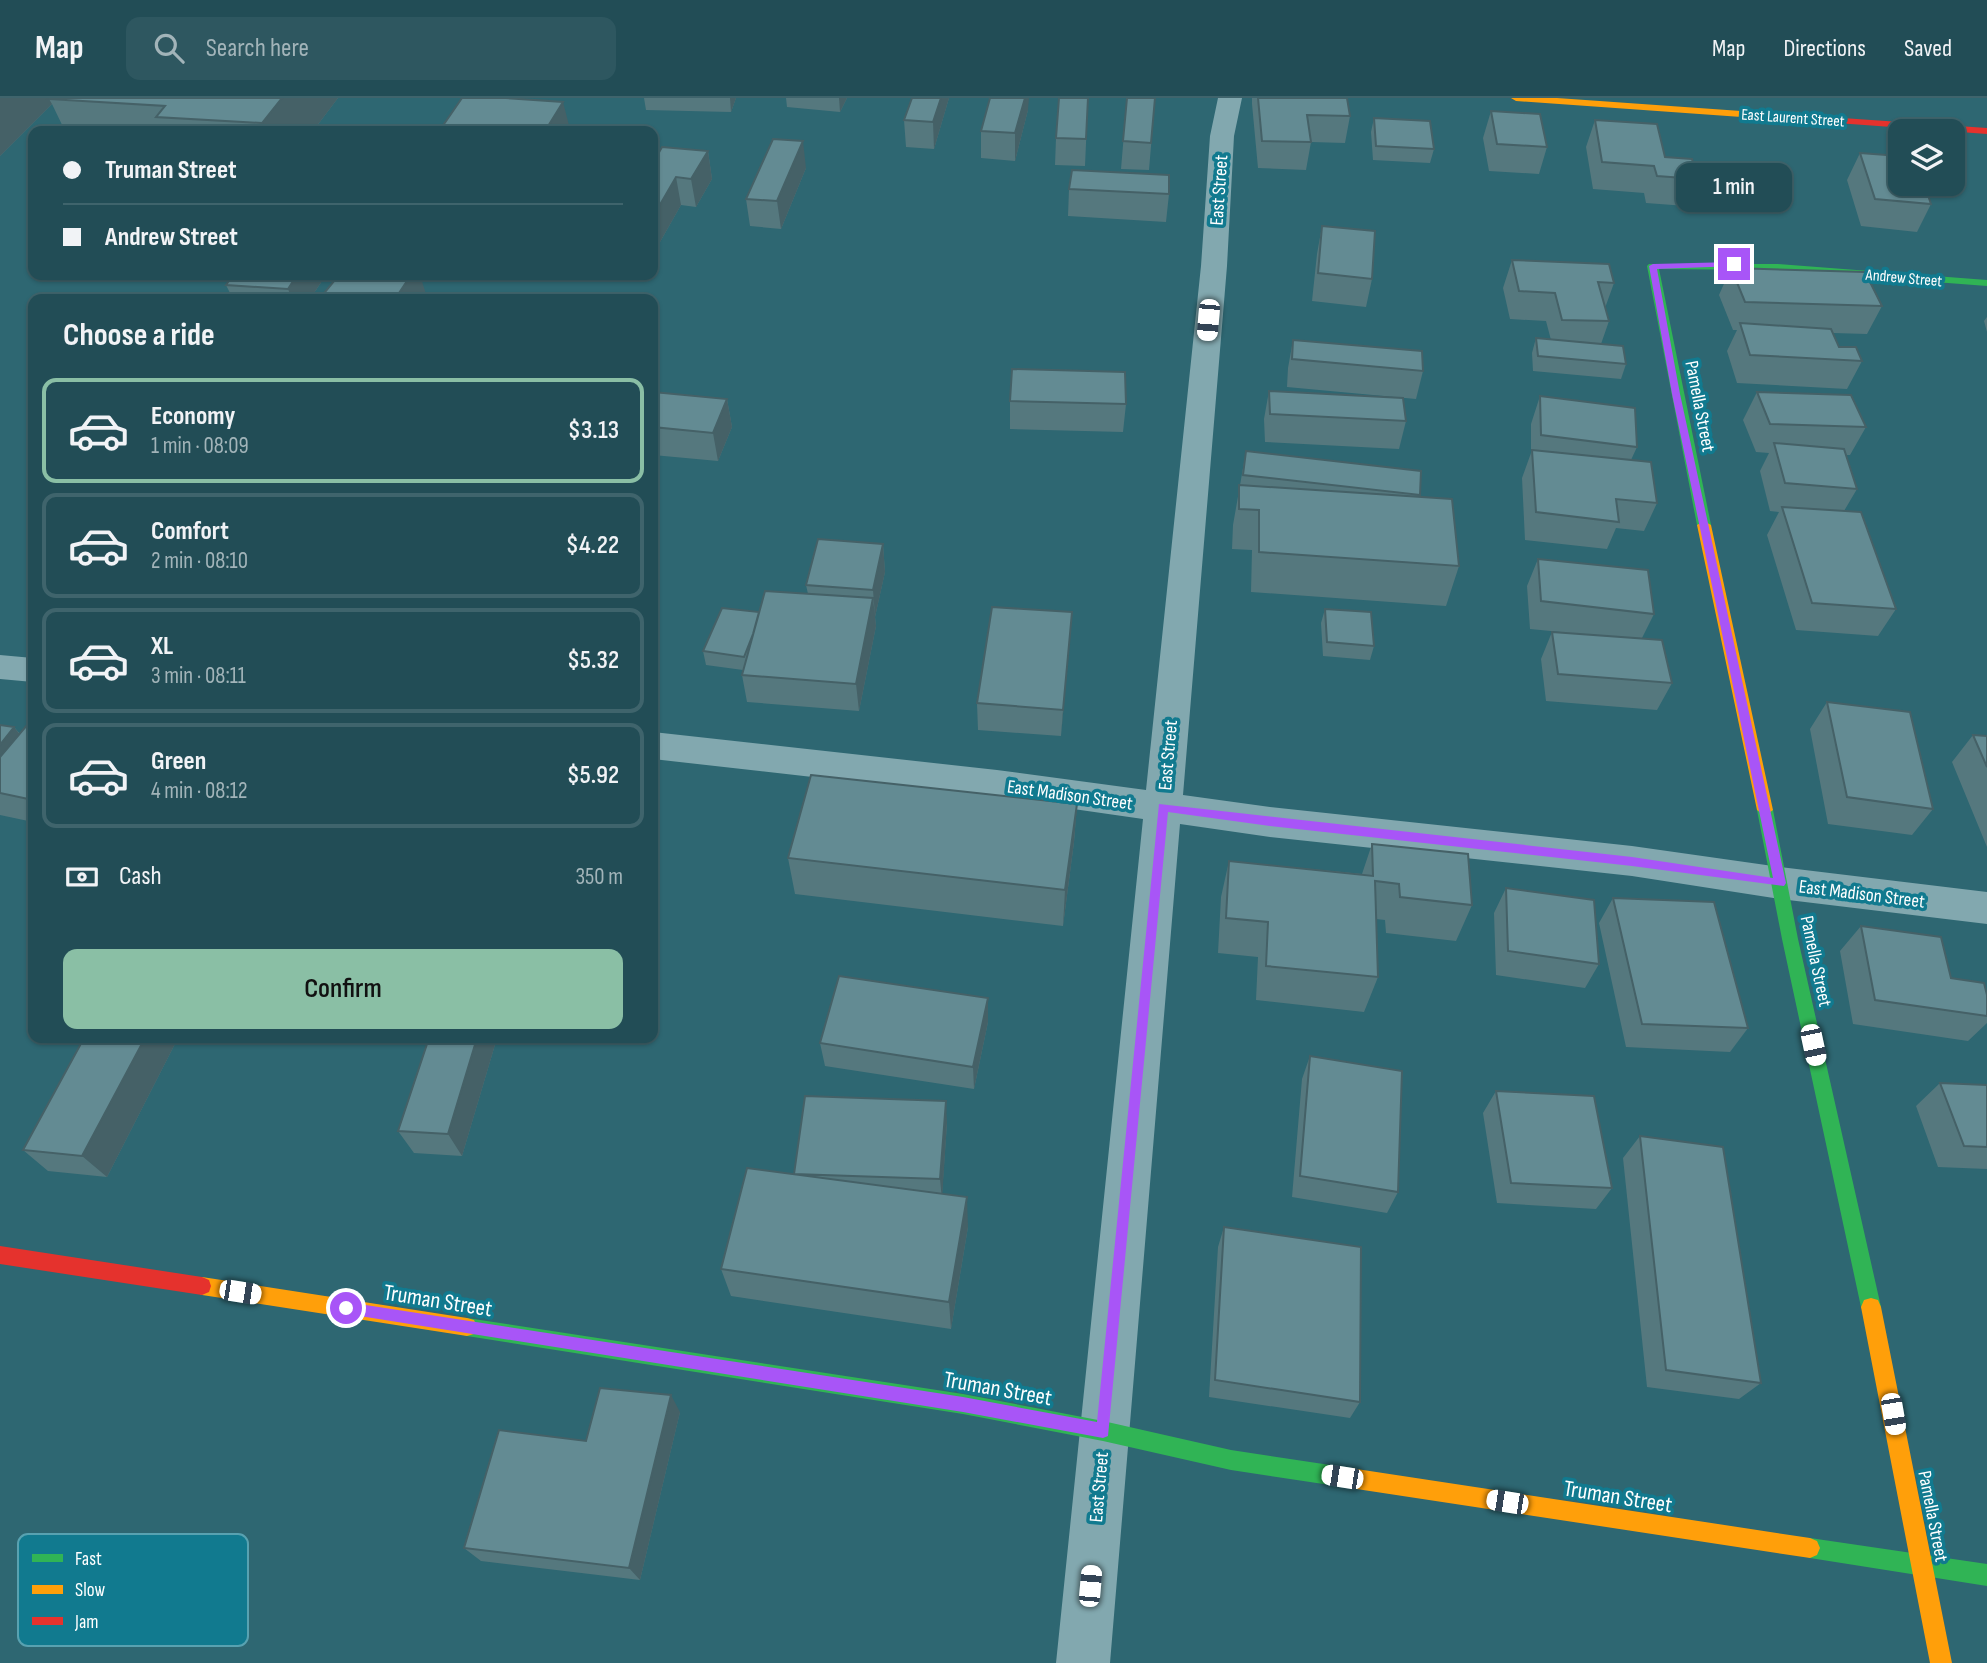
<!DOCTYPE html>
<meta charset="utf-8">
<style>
body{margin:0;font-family:"Sofia Sans Condensed",sans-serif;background:#2e5760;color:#f1f3f6;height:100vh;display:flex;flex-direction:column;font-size:26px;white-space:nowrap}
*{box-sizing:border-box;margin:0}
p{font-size:23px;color:#a2b4b9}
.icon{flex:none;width:38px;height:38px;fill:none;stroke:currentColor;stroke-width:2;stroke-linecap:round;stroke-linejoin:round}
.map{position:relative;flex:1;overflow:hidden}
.panel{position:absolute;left:28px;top:196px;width:630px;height:749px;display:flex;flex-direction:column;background:#224d56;border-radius:14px;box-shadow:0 2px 5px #0004,0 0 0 2px #3f646c}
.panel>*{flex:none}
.hud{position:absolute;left:28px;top:28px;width:630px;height:154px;border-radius:14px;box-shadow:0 2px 5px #0004,0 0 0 2px #3f646c;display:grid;align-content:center;height:154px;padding:0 35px;background:#224d56}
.tools{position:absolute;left:1888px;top:21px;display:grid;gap:14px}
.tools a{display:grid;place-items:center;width:77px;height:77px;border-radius:14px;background:#224d56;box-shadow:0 2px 5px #0004,0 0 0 2px #3f646c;font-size:35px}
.end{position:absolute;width:32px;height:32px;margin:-16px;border:9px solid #a855f7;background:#fff;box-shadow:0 0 0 4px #fff}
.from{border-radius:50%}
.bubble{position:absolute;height:49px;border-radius:14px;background:#224d56;box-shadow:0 2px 5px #0004,0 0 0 2px #3f646c;font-size:23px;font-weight:600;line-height:49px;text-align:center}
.car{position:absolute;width:21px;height:42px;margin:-21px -10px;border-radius:9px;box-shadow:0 0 5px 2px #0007;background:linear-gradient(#fff 24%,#345 0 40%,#fff 0 76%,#345 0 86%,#fff 0)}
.hud b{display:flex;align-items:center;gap:24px;height:66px;font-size:26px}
.hud b+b{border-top:2px solid #3f646c}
.hud i{width:18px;height:18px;background:#f1f3f6}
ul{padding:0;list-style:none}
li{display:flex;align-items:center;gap:21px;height:105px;margin:0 14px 10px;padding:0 21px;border:4px solid #3f646c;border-radius:14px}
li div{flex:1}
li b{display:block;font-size:26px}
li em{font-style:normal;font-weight:600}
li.selected{border-color:#8abfa5}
li>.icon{width:63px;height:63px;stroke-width:1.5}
h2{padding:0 35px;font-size:32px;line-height:84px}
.pay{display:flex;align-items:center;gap:18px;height:77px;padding:0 35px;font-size:26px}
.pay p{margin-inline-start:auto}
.button{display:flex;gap:14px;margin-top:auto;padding:14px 35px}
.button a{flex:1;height:80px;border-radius:14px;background:#8abfa5;color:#111;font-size:28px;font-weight:600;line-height:80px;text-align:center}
header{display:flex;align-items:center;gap:42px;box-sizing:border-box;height:98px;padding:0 35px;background:#224d56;border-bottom:2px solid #3f646c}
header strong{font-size:33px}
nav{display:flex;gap:38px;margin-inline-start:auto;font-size:24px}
.search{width:490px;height:63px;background:#2e5760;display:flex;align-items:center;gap:18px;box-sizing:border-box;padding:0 24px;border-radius:14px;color:#a2b4b9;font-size:26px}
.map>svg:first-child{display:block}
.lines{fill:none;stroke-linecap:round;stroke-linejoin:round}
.street{fill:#82a8af;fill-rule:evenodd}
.fast{fill:#30b455;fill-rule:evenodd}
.slow{fill:#ff9f0a;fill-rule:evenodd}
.jam{fill:#e5322d;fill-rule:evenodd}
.wall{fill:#55787e}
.shaded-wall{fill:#456167}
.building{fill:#638b93;stroke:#456167;stroke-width:2}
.route{fill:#a855f7}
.labels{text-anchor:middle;stroke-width:7;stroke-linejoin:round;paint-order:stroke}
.far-street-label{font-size:16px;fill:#fff;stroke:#117a8f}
.street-label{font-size:19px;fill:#fff;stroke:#117a8f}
.near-street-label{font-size:23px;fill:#fff;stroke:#117a8f}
.key{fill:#117a8f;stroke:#58a2b1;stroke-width:2}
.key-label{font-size:19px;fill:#fff}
</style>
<header>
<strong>Map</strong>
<div class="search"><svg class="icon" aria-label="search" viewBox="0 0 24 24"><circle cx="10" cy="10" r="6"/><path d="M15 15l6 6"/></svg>Search here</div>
<nav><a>Map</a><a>Directions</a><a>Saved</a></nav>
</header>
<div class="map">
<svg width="1987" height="1565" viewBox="0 0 1987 1565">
<rect width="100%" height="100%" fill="#2e6772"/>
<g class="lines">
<path class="street" d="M1218,0H1242L1234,38L1227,168L1183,697L1270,709L1632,748L1780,769L1987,794V826L1780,801L1632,778L1270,739L1180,726L1110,1565H1056L1143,721L997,700L653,661V634L997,672L1146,692L1201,168L1210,38Z
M0,557L33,560V584L0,581Z"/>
<path class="fast" d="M1649,166H1778L1987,182V188L1778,172L1659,171L1711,427L1704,431L1697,427L1647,168Z
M1765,706L1773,712L1798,841L1881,1209L1878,1216L1871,1218L1864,1216L1861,1209L1782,841L1757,712Z
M467,1220L963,1296L1103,1323L1231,1352L1350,1370L1357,1373L1360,1380L1357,1387L1350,1390L1231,1372L1103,1343L963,1316L467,1238L460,1236L457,1229L460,1222Z
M1810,1440L1987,1466V1488L1810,1460L1803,1457L1800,1450L1803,1443Z"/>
<path class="slow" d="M1511,0H1557L1799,17L1804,20L1799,23L1516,3Z
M1704,423L1711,427L1773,712L1765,718L1757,712L1697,427Z
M202,1179L467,1220L474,1222L477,1229L474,1236L467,1238L202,1197L195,1194L193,1188L195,1182Z
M1871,1200L1878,1202L1881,1209L1952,1565H1930L1861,1209L1864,1202Z
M1350,1370L1810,1440L1817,1443L1820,1450L1817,1457L1810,1460L1350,1390L1343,1387L1340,1380L1343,1373Z"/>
<path class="jam" d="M1799,17L1987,30V36L1796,22L1794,20Z
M0,1148L202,1179L209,1182L211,1188L209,1194L202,1197L0,1166Z"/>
</g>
<path class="wall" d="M0,0H338L313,33H65L52,6L0,58Z
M644,0H736L731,14L646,12Z
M786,0H847L840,14L787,9Z
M949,0L934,51L906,49L904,22Z
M1088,0L1085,68L1055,67L1056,40Z
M1127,0H1155L1149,72L1121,71Z
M1252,0H1347L1350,18L1345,45L1311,44L1306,72L1258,70L1252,6Z
M1028,12L1015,63L981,60V33Z
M1491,13L1547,49L1539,76L1489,73L1483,40Z
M1374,20L1434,51L1430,65L1373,62L1371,34Z
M1595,22L1665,59L1697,81L1686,108L1646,105L1644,95L1593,91L1586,49Z
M442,29L570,31L568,33H443Z
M708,53L712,81L696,109L681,107L660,144L653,143V65Z
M1860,55L1931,106L1917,134L1861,128L1847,82Z
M806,70L781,131L750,128L746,101Z
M1069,91L1169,96L1166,124L1068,118Z
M33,99V113L28,104Z
M1322,128L1372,181L1366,209L1312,203L1317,156Z
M1512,162L1614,185L1605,210L1609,223L1601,246L1626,266L1621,281L1533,273L1532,255L1536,240L1551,242L1546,223L1510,221L1503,190Z
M1731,170L1882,208L1867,236L1833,235L1839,249L1862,263L1847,291L1737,285L1727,253L1737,232H1733L1719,197Z
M233,177H326L310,201H233L226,187Z
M1987,219V234L1984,223Z
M1293,242L1423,273L1416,301L1287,289L1288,270Z
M1269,293L1406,323L1399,351L1265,344L1264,321Z
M653,294L727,301L732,329L718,363L653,357Z
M1757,294L1866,329L1850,357H1846L1857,391L1844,413L1896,511L1878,538L1796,532L1767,437L1779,414L1770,413L1760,373L1769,355L1756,354L1743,322Z
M1540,298L1637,349L1631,362L1657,405L1644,433L1616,430L1607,451L1525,442L1522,380L1531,355V326Z
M1010,303L1126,306L1123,334L1010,331Z
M1246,353L1420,397L1419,399L1459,468L1446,508L1251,494L1252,452L1232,451L1233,427Z
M883,446L885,474L875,519L876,528L859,613L747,604L742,577L743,572L706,567L703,553L759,514L808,496L806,487Z
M1538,461L1654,516L1642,540L1672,585L1657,612L1546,603L1541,561L1552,534H1561L1530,531L1527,488Z
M1325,511L1374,548L1370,562L1323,558L1321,525Z
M1072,514L1061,638L978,632L977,605Z
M1827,604L1933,711L1912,737L1828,726L1810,631Z
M33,620V724L0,717V627L14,629L20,636Z
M1973,637L1987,638V749L1952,664Z
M1077,706L1074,744L1063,828L795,796L788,760Z
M1372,746L1472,807L1456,843L1386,835L1385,822L1376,821L1378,879L1364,914L1256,902L1258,859L1218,855L1221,799L1229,763L1362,776Z
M1506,790L1599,866L1585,890L1496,877L1494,815Z
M1613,800L1748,930L1730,954L1626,949L1599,825Z
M1861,828L1951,880L1987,897V925L1968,943L1853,926L1840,853Z
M988,900V924L974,991L825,968L820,945Z
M84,940H178L107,1079L48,1073L23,1052Z
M429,940H497L462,1058L414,1055L398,1033Z
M1310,958L1398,1094L1387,1115L1292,1099L1302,981Z
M1940,985L1987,987V1071L1938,1069L1916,1008Z
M1496,993L1612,1090L1596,1111L1497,1105L1483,1015Z
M947,1025L942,1096L968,1129L951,1231L731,1198L721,1171L794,1076Z
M1640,1038L1761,1285L1739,1301L1647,1289L1623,1060Z
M1224,1129L1360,1304L1350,1320L1209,1299L1218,1149Z
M680,1314L640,1482L481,1463L464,1450L586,1343Z"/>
<path class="shaded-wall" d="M0,0H58L49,1L52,6L0,58Z
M282,0H338L313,33H265L262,25Z
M730,0H736L731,14Z
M839,0H847L840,14Z
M941,0H949L934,51L933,24Z
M1024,0H1029L1028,12L1015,63V35Z
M563,4L570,31L568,33H545Z
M803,43L806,70L781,131L777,103Z
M708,53L712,81L696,109L691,81Z
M676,79L681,107L660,144L654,117Z
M297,177H326L310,201H292L288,191Z
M411,177H420L426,196L423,201H395Z
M727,301L732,329L718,363L713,335Z
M883,446L885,474L875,519L873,492Z
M873,500L876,528L859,613L856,586Z
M1072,514L1070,542L1061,638L1063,612Z
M14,629L33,653L0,695V647Z
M1077,706L1074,744L1063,828L1065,792Z
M988,900V924L974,991L973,969Z
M145,940H178L107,1079L82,1058Z
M477,940H497L462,1058L448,1036Z
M946,1003L947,1025L942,1102L940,1081Z
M967,1099L968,1129L951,1231L949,1204Z
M671,1297L680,1314L640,1482L629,1470Z"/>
<path class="building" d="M51,0H282L262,25L156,19L165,8L49,1Z
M462,0H506L563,4L545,33H499L442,29Z
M912,0H941L933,24L904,22Z
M990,0H1025L1015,35L981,33Z
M1059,0H1088L1086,41L1056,40Z
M1127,0H1155L1151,45L1123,43Z
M1258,0H1347L1350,18L1307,17L1311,44L1262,43Z
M1491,13L1540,16L1547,49L1497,46Z
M1374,20L1430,23L1434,51L1376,48Z
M1595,22L1657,26L1665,59L1692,61L1697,81L1657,78L1654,68L1602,64Z
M773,41L803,43L777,103L746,101Z
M662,49L708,53L691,81L676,79L654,117L653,116V65Z
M1860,55L1900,58V86H1924L1931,106L1875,101Z
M1072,72L1169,77V96L1069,91Z
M1322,128L1375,133L1372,181L1318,175Z
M1512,162L1609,166L1614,185L1598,184L1609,223L1562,222L1555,195L1519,193Z
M1731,170L1865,174L1882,208L1745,204Z
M233,177H297L288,191L226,187Z
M339,177H411L395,201L320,200Z
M1740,225L1831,231L1839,249H1856L1862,263L1750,257Z
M1536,240L1623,248L1626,266L1538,258Z
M1293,242L1422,253L1423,273L1292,261Z
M1012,271L1125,274L1126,306L1010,303Z
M1269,293L1403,300L1406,323L1270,316Z
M653,294L727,301L713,335L653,329Z
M1757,294L1851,297L1866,329L1770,326Z
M1540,298L1635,310L1637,349L1541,337Z
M1774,345L1844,351L1857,391L1785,385Z
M1532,352L1651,364L1657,405L1616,401L1619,424L1536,414Z
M1246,353L1421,373L1420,397L1243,377Z
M1239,387L1452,401L1459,468L1259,454V412L1239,411Z
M1782,409L1861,414L1896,511L1812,505Z
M818,441L883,446L873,492L806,487Z
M1538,461L1648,472L1654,516L1541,503Z
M765,493L873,500L856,586L742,577Z
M992,509L1072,514L1063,612L977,605Z
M722,510L759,514L753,536L744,559L703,553Z
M1325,511L1371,514L1374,548L1327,544Z
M1552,534L1662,542L1672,585L1558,576Z
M1827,604L1910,614L1933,711L1847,699Z
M33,620V702L0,695V659Z
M0,627L14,629L0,647Z
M1973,637L1987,638V669Z
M811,677L1077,706L1065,792L788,760Z
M1372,746L1468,756L1472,807L1400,799L1399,786L1375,783L1378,879L1266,868L1268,824L1226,820L1229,763L1373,778Z
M1506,790L1594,802L1599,866L1508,853Z
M1613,800L1714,804L1748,930L1642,926Z
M1861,828L1941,839L1951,880L1984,885L1987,897V918L1875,902Z
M839,878L988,900L973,969L820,945Z
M84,940H145L82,1058L23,1052Z
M429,940H477L448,1036L398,1033Z
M1310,958L1402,973L1398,1094L1300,1078Z
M1940,985L1987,987V1049L1964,1048Z
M1496,993L1594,998L1612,1090L1511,1085Z
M805,998L946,1003L940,1081L794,1076Z
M1640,1038L1723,1049L1761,1285L1666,1272Z
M747,1070L967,1099L949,1204L721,1171Z
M1224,1129L1361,1149L1360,1304L1215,1282Z
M600,1290L671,1297L629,1470L464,1450L499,1332L586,1343Z"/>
<path class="route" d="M1734,164L1737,168L1657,171L1680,296L1786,785L1784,788L1632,768L1270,728L1168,714L1108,1338L1103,1340L963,1314L341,1215V1206L346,1204L963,1299L1097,1324L1159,706L1632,759L1773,780L1672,296L1649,168L1653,166Z"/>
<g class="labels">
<g class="far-street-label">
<text transform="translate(1793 19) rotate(4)" y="6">East Laurent Street</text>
<text transform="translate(1904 179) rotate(5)" y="6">Andrew Street</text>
</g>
<g class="street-label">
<text transform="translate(1218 92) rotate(-86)" y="7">East Street</text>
<text transform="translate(1701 308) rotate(79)" y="7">Pamella Street</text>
<text transform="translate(1167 657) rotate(-85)" y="7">East Street</text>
<text transform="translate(1070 696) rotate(8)" y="7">East Madison Street</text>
<text transform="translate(1862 795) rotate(7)" y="7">East Madison Street</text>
<text transform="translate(1817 863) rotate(78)" y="7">Pamella Street</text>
<text transform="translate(1098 1389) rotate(-85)" y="7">East Street</text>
<text transform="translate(1934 1418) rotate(79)" y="7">Pamella Street</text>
</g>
<g class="near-street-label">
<text transform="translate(438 1202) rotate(9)" y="8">Truman Street</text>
<text transform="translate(998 1290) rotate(10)" y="8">Truman Street</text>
<text transform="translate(1618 1398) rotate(9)" y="8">Truman Street</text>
</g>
</g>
<rect x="18" y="1436" width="230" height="112" rx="10" class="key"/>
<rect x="32" y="1456" width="31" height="8" fill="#30b455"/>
<rect x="32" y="1487" width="31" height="9" fill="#ff9f0a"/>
<rect x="32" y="1519" width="31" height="8" fill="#e5322d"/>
<g class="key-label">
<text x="75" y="1467">Fast</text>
<text x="75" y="1498">Slow</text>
<text x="75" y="1530">Jam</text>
</g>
</svg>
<div class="tools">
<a><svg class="icon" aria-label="layers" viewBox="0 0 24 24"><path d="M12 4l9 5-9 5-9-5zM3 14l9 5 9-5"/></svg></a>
</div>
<i class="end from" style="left:346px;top:1210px"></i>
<i class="end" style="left:1734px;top:166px"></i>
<div class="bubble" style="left:1676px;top:65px;width:116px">1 min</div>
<i class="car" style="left:1208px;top:222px;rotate:185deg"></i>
<i class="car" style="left:1813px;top:947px;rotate:168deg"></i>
<i class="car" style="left:240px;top:1194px;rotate:99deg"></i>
<i class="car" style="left:1893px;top:1316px;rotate:170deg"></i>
<i class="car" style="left:1342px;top:1379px;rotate:279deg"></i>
<i class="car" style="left:1507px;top:1404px;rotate:279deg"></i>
<i class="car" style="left:1090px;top:1488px;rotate:5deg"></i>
<div class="hud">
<b><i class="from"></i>Truman Street</b>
<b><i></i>Andrew Street</b>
</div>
<section class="panel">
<h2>Choose a ride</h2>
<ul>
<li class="selected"><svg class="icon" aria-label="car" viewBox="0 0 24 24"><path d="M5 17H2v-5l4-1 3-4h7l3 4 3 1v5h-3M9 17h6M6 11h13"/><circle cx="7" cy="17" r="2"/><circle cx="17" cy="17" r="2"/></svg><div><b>Economy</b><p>1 min · 08:09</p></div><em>$3.13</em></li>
<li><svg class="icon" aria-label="car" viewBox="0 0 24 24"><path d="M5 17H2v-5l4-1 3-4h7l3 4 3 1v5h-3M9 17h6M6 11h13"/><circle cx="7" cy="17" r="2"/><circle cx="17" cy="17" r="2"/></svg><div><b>Comfort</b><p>2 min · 08:10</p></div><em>$4.22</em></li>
<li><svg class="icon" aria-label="car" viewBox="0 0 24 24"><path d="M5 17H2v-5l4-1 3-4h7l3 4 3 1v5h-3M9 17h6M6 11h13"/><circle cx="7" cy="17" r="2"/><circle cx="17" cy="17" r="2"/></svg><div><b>XL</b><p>3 min · 08:11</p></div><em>$5.32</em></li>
<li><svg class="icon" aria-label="car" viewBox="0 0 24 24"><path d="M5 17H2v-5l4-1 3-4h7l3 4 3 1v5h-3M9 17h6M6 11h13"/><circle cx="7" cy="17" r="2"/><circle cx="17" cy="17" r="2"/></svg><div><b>Green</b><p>4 min · 08:12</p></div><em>$5.92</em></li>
</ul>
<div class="pay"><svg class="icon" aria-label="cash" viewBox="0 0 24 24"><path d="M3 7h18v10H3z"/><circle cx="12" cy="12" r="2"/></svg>Cash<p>350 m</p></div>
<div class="button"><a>Confirm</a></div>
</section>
</div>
